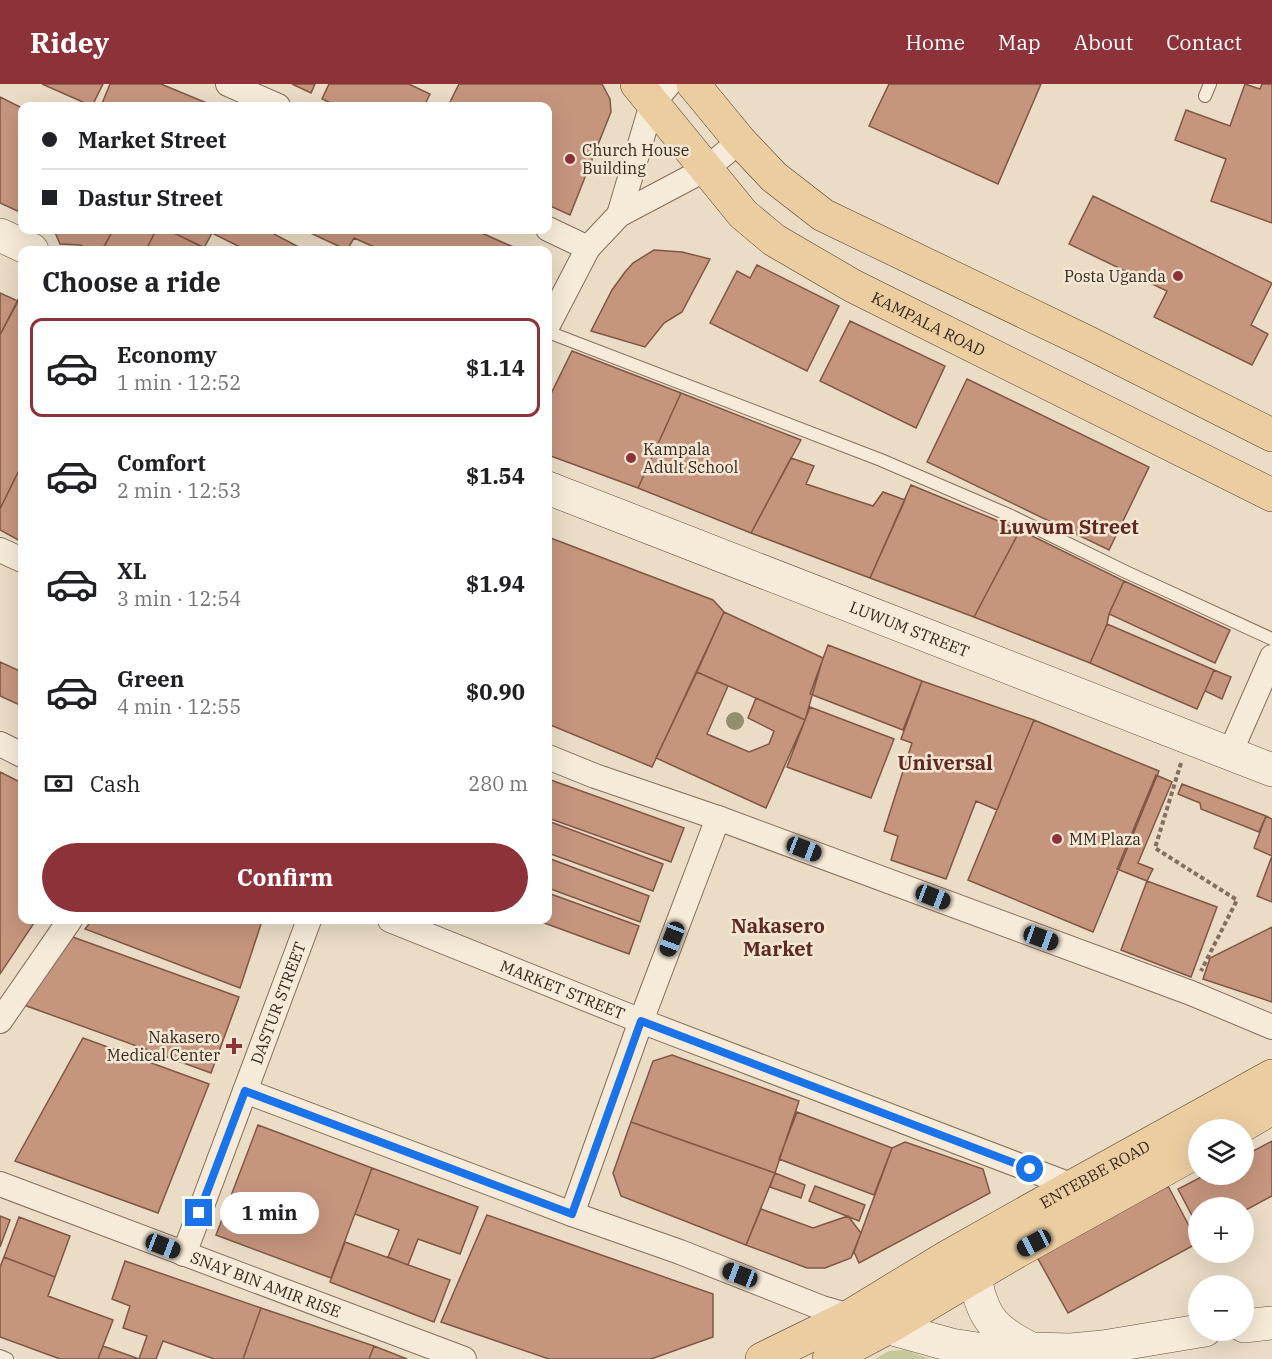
<!DOCTYPE html>
<meta charset="utf-8">
<style>
body{margin:0;font-family:"IBM Plex Serif",serif;background:#f2f2f2;color:#202124;height:100vh;display:flex;flex-direction:column;font-size:22px;white-space:nowrap}
*{box-sizing:border-box;margin:0}
p{font-size:20px;color:#757577}
.icon{flex:none;width:33px;height:33px;fill:none;stroke:currentColor;stroke-width:2;stroke-linecap:round;stroke-linejoin:round}
.map{position:relative;flex:1;overflow:hidden}
.drawer{position:absolute;left:18px;top:162px;width:534px;height:678px;display:flex;flex-direction:column;background:#fff;border-radius:12px;box-shadow:0 6px 24px #0002}
.drawer>*{flex:none}
.top-card{position:absolute;left:18px;top:18px;width:534px;height:132px;border-radius:12px;box-shadow:0 6px 24px #0002;display:grid;align-content:center;height:132px;padding:0 24px;background:#fff}
.controls{position:absolute;left:1188px;top:1035px;display:grid;gap:12px}
.controls a{display:grid;place-items:center;width:66px;height:66px;border-radius:50%;background:#fff;box-shadow:0 6px 24px #0002;font-size:30px}
.end{position:absolute;width:27px;height:27px;margin:-14px;border:8px solid #1a73e8;background:#fff;box-shadow:0 0 0 3px #fff}
.from{border-radius:50%}
.bubble{position:absolute;height:42px;border-radius:21px;background:#fff;box-shadow:0 6px 24px #0002;font-size:20px;font-weight:700;line-height:42px;text-align:center}
.car{position:absolute;width:18px;height:36px;margin:-18px -9px;border-radius:8px;box-shadow:0 0 4px 2px #0007;background:linear-gradient(#222 24%,#8ab4d8 0 40%,#222 0 76%,#8ab4d8 0 86%,#222 0)}
.top-card b{display:flex;align-items:center;gap:21px;height:57px;font-size:22px}
.top-card b+b{border-top:2px solid #e0e0e0}
.top-card i{width:15px;height:15px;background:#202124}
ul{padding:0;list-style:none}
li{display:flex;align-items:center;gap:18px;height:99px;margin:0 12px 9px;padding:0 12px;border:3px solid transparent;border-radius:12px}
li div{flex:1}
li b{display:block;font-size:22px}
li em{font-style:normal;font-weight:700}
li.selected{border-color:#8e323a}
li>.icon{width:54px;height:54px;stroke-width:1.5}
h2{padding:0 24px;font-size:27px;line-height:72px}
.pay{display:flex;align-items:center;gap:15px;height:66px;padding:0 24px;font-size:22px}
.pay p{margin-inline-start:auto}
.primary-button{display:flex;gap:12px;margin-top:auto;padding:12px 24px}
.primary-button a{flex:1;height:69px;border-radius:36px;background:#8e323a;color:#fff;font-size:24px;font-weight:700;line-height:69px;text-align:center}
header{display:flex;align-items:center;gap:36px;box-sizing:border-box;height:84px;padding:0 30px;background:#8e323a;color:#fff}
header strong{font-size:28px}
nav{display:flex;gap:33px;margin-inline-start:auto;font-size:21px}
.map>svg:first-child{display:block}
.green{fill:#c6c89a}
.building{fill:#c6957e;stroke:#815744;stroke-width:1.5}
.lines{fill:none;stroke-linecap:round;stroke-linejoin:round}
.lane-casing{stroke:#846e5d;stroke-width:14}
.street-casing{stroke:#846e5d;stroke-width:26}
.secondary-casing{stroke:#665040;stroke-width:34}
.primary-casing{stroke:#523d31;stroke-width:34}
.path{stroke:#846e5d;stroke-width:4;stroke-dasharray:4.5 3;stroke-linecap:butt}
.lane{stroke:#f6ead8;stroke-width:12}
.street{stroke:#f6ead8;stroke-width:24}
.secondary{stroke:#f6ead8;stroke-width:33}
.primary{stroke:#ebcda0;stroke-width:33}
.tree{fill:#928f6f}
.route{stroke:#1a73e8;stroke-width:8}
.poi-dot{fill:#8e323a;stroke:#f3e7d4;stroke-width:2}
.labels{text-anchor:middle;stroke-width:5;stroke-linejoin:round;paint-order:stroke}
.poi-label{font-size:16px;fill:#35281f;stroke:#f3e7d4;text-anchor:start}
.street-label{font-size:16px;fill:#35281f;stroke:#f3e7d4}
.quarter-label{font-size:20px;font-weight:bold;fill:#5f2922;stroke:#f3e7d4}
</style>
<header>
<strong>Ridey</strong>
<nav><a>Home</a><a>Map</a><a>About</a><a>Contact</a></nav>
</header>
<div class="map">
<svg width="1272" height="1275" viewBox="0 0 1272 1275">
<rect width="100%" height="100%" fill="#eadcc5"/>
<path class="green" d="M905,1266L930,1275H875L889,1267Z"/>
<path class="building" d="M42,0H103L92,22Z
M110,0H161L214,22H101Z
M292,0H315L311,9Z
M329,0H409L430,10L424,22H337L322,15Z
M459,0H602L610,15L611,28L570,131L548,121V22H448Z
M889,0H1041L998,100L869,42Z
M1245,0L1260,5L1262,0H1272V139L1211,117L1226,75L1175,56L1186,26L1230,42Z
M0,13L22,24V129L0,119Z
M1093,112L1272,199L1251,241L1268,250L1252,281L1154,233L1167,207L1069,160Z
M54,146H113L102,166H91L80,161L60,160Z
M113,146H156L146,166H107L103,165Z
M156,146H164L176,150L209,166H146Z
M179,146H274L272,149L297,162L295,166H246L212,149L204,164L176,150Z
M304,146H475L520,166H381L354,154L347,166Z
M654,166L682,168L710,175L682,228L664,239L645,263L591,247L612,206L625,188L633,179Z
M757,181L839,222L807,287L710,239L737,187L750,194Z
M0,209L18,217L0,251Z
M21,210L22,211V380L0,425V251Z
M850,237L945,282L916,344L820,297Z
M572,267L681,309L638,404L548,371V316Z
M967,295L1149,383L1109,466L927,378Z
M681,309L801,356L751,449L638,404Z
M791,374L814,382L806,400L873,422L883,408L905,416L870,494L751,449Z
M22,380V458L0,446V425Z
M911,401L1020,446L974,533L870,494Z
M1020,446L1124,497L1109,530L1107,540L1090,579L974,533Z
M548,453L713,516L724,528L652,683L548,640Z
M1124,497L1230,546L1215,579L1109,530Z
M724,528L823,574L805,636L697,588Z
M1107,540L1214,586L1197,625L1090,579Z
M828,561L922,597L903,646L810,610Z
M0,578L22,588V622L0,612Z
M1214,586L1231,593L1222,615L1205,607Z
M697,588L728,602L707,650L749,668L769,660L774,647L748,634L756,614L805,636L766,724L656,674Z
M922,597L1034,636L997,726L976,717L946,795L891,776L898,752L884,747L912,659L901,655Z
M810,623L894,655L871,714L787,683Z
M1034,636L1159,687L1093,848L968,796Z
M0,688L22,699V836H36L0,890Z
M1156,691L1172,698L1138,779L1153,785L1147,797L1117,785Z
M548,695L684,744L671,778L548,734Z
M1182,700L1266,732L1259,748L1201,725L1200,719L1178,710Z
M1266,732L1272,735V772L1254,764Z
M548,737L663,780L653,807L548,769Z
M1272,772V818L1257,812Z
M548,774L649,812L640,838L548,804Z
M1147,797L1217,823L1191,893L1121,866Z
M548,809L639,842L629,870L536,836H548Z
M92,836H259L261,840L240,904L85,845Z
M1272,843V918L1203,895L1210,874Z
M70,852L239,913L211,989L24,921Z
M83,954L209,1000L158,1129L15,1077Z
M672,971L799,1017L775,1089L631,1038L653,977Z
M797,1028L892,1064L874,1111L779,1075Z
M631,1038L775,1089L746,1161L621,1112L613,1089Z
M258,1041L372,1084L331,1194L216,1151Z
M1272,1057V1112L1244,1127V1124H1198V1143L1178,1105L1207,1090H1244V1072Z
M905,1058L983,1085L990,1109L859,1179L854,1168L892,1064Z
M372,1084L478,1123L460,1170L418,1155L408,1181L388,1173L399,1146L355,1130Z
M775,1089L805,1101L801,1114L770,1103Z
M815,1102L865,1121L859,1137L809,1117Z
M1168,1102L1198,1159L1068,1229L1037,1173Z
M761,1125L813,1144L848,1132L861,1149L851,1174L825,1184H807L746,1161Z
M487,1131L713,1210V1253L651,1275H549L441,1238Z
M0,1132L10,1136L0,1163Z
M19,1133L70,1152L55,1193L4,1173Z
M345,1158L450,1196L434,1238L330,1198Z
M4,1173L55,1193L48,1212L113,1236L98,1275H60L0,1253V1183Z
M125,1177L261,1224L243,1275H214L163,1257L156,1275H139L147,1252L123,1244L130,1222L112,1215Z
M261,1224L374,1262L369,1275H243Z
M103,1262L139,1275H98Z
M374,1262L407,1275H369Z"/>
<g class="lines">
<defs>
<path id="lane" d="M1205,12L1210,0
M548,248L881,376L1009,431L1126,488L1272,555
M0,1272L7,1275"/>
<g id="street">
<path d="M228,0L278,22"/>
<path d="M619,131L652,20L669,0"/>
<path d="M548,145L588,164"/>
<path d="M548,241L588,164L619,131L706,85L740,57"/>
<path d="M0,466L22,476"/>
<path d="M0,660L22,671"/>
<path d="M1230,669L1272,573"/>
<path d="M548,673L595,692L718,734L1191,909L1272,943"/>
<path id="s1" d="M390,836L641,937L1073,1102L1082,1107"/>
<path d="M0,937L70,836"/>
<path d="M245,1007L572,1130L680,1168L822,1224L850,1232"/>
<path id="s2" d="M0,1100L464,1275"/>
<path d="M572,1130L641,937L718,734"/>
<path id="s3" d="M184,1170L309,836"/>
</g>
<g id="secondary">
<path d="M0,151L32,166"/>
<path id="s4" d="M548,404L1272,686"/>
<path d="M975,1194C983,1235 994,1246 1031,1265"/>
<path d="M868,1238L951,1261L1003,1269L1031,1265L1071,1266L1103,1263L1205,1246"/>
<path d="M1244,1242L1272,1239"/>
</g>
<g id="primary">
<path id="s5" d="M637,0L743,130L774,156L853,202L1272,411"/>
<path d="M693,0L740,57L774,93L823,131L1085,257L1272,351"/>
<path d="M1235,1046L1272,1024"/>
<path id="s6" d="M762,1275L850,1232L947,1173L1073,1102L1272,992"/>
<path d="M829,1275L887,1244L1016,1168L1198,1067"/>
</g>
</defs>
<use href="#lane" class="lane-casing"/>
<use href="#street" class="street-casing"/>
<use href="#secondary" class="secondary-casing"/>
<use href="#primary" class="primary-casing"/>
<path class="path" d="M1181,679L1155,764L1237,816L1201,887"/>
<use href="#lane" class="lane"/>
<use href="#street" class="street"/>
<use href="#secondary" class="secondary"/>
<use href="#primary" class="primary"/>
</g>
<circle class="tree" cx="735" cy="637" r="9"/>
<g class="lines">
<path class="route" d="M199,1129L245,1007L572,1130L641,937L1030,1085"/>
</g>
<g class="poi-dot">
<circle cx="570" cy="75" r="6"/>
<circle cx="1178" cy="192" r="6"/>
<circle cx="631" cy="374" r="6"/>
<circle cx="1057" cy="755" r="6"/>
<path d="M231 953h6v6h6v6h-6v6h-6v-6h-6v-6h6z"/>
</g>
<g class="labels">
<g class="poi-label">
<text x="582" y="72">Church House<tspan x="582" dy="18">Building</tspan></text>
<text x="1166" y="198" text-anchor="end">Posta Uganda</text>
<text x="643" y="371">Kampala<tspan x="643" dy="18">Adult School</tspan></text>
<text x="1069" y="761">MM Plaza</text>
<text x="220" y="959" text-anchor="end">Nakasero<tspan x="220" dy="18">Medical Center</tspan></text>
</g>
<g class="street-label">
<text dy="6" stroke="none"><textPath href="#s5" startOffset="384">KAMPALA ROAD</textPath></text>
<text dy="6" stroke="none"><textPath href="#s4" startOffset="388">LUWUM STREET</textPath></text>
<text dy="6" stroke="none"><textPath href="#s1" startOffset="186">MARKET STREET</textPath></text>
<text dy="6" stroke="none"><textPath href="#s3" startOffset="268">DASTUR STREET</textPath></text>
<text dy="6" stroke="none"><textPath href="#s6" startOffset="381">ENTEBBE ROAD</textPath></text>
<text dy="6" stroke="none"><textPath href="#s2" startOffset="284">SNAY BIN AMIR RISE</textPath></text>
</g>
<g class="quarter-label">
<text x="1069" y="450">Luwum Street</text>
<text x="945" y="686">Universal</text>
<text x="778" y="849">Nakasero<tspan x="778" dy="23">Market</tspan></text>
</g>
</g>
</svg>
<div class="controls">
<a><svg class="icon" aria-label="layers" viewBox="0 0 24 24"><path d="M12 4l9 5-9 5-9-5zM3 14l9 5 9-5"/></svg></a>
<a>+</a>
<a>−</a>
</div>
<i class="end from" style="left:1030px;top:1085px"></i>
<i class="end" style="left:199px;top:1129px"></i>
<div class="bubble" style="left:220px;top:1108px;width:99px">1 min</div>
<i class="car" style="left:804px;top:765px;rotate:111deg"></i>
<i class="car" style="left:933px;top:813px;rotate:111deg"></i>
<i class="car" style="left:1041px;top:854px;rotate:110deg"></i>
<i class="car" style="left:672px;top:855px;rotate:201deg"></i>
<i class="car" style="left:1034px;top:1159px;rotate:242deg"></i>
<i class="car" style="left:163px;top:1162px;rotate:111deg"></i>
<i class="car" style="left:740px;top:1191px;rotate:291deg"></i>
<div class="top-card">
<b><i class="from"></i>Market Street</b>
<b><i></i>Dastur Street</b>
</div>
<section class="drawer">
<h2>Choose a ride</h2>
<ul>
<li class="selected"><svg class="icon" aria-label="car" viewBox="0 0 24 24"><path d="M5 17H2v-5l4-1 3-4h7l3 4 3 1v5h-3M9 17h6M6 11h13"/><circle cx="7" cy="17" r="2"/><circle cx="17" cy="17" r="2"/></svg><div><b>Economy</b><p>1 min · 12:52</p></div><em>$1.14</em></li>
<li><svg class="icon" aria-label="car" viewBox="0 0 24 24"><path d="M5 17H2v-5l4-1 3-4h7l3 4 3 1v5h-3M9 17h6M6 11h13"/><circle cx="7" cy="17" r="2"/><circle cx="17" cy="17" r="2"/></svg><div><b>Comfort</b><p>2 min · 12:53</p></div><em>$1.54</em></li>
<li><svg class="icon" aria-label="car" viewBox="0 0 24 24"><path d="M5 17H2v-5l4-1 3-4h7l3 4 3 1v5h-3M9 17h6M6 11h13"/><circle cx="7" cy="17" r="2"/><circle cx="17" cy="17" r="2"/></svg><div><b>XL</b><p>3 min · 12:54</p></div><em>$1.94</em></li>
<li><svg class="icon" aria-label="car" viewBox="0 0 24 24"><path d="M5 17H2v-5l4-1 3-4h7l3 4 3 1v5h-3M9 17h6M6 11h13"/><circle cx="7" cy="17" r="2"/><circle cx="17" cy="17" r="2"/></svg><div><b>Green</b><p>4 min · 12:55</p></div><em>$0.90</em></li>
</ul>
<div class="pay"><svg class="icon" aria-label="cash" viewBox="0 0 24 24"><path d="M3 7h18v10H3z"/><circle cx="12" cy="12" r="2"/></svg>Cash<p>280 m</p></div>
<div class="primary-button"><a>Confirm</a></div>
</section>
</div>
